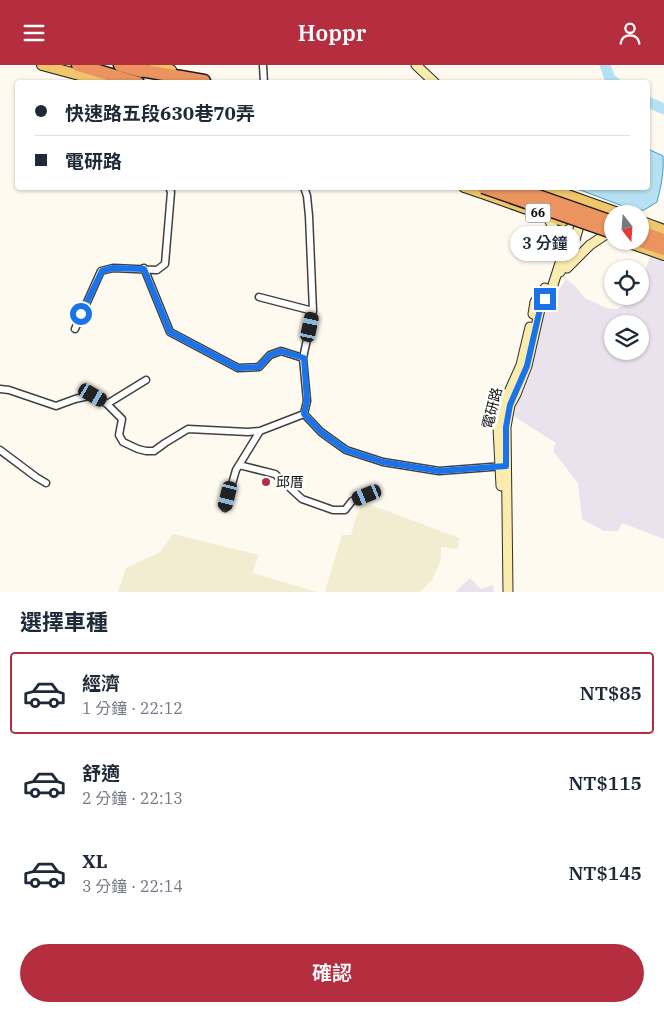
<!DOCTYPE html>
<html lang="zh-TW">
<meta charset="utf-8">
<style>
body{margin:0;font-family:"IBM Plex Serif","Noto Sans TC",serif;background:#f2f2f3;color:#1f2937;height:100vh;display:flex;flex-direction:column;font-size:19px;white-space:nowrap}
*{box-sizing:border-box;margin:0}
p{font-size:16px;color:#747a83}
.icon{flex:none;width:28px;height:28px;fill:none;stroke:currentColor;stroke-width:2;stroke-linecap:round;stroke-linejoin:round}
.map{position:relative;height:527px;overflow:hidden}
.panel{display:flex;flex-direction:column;background:#fff;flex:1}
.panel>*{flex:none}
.top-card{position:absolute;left:15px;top:15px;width:635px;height:110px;border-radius:5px;box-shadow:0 1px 4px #0004;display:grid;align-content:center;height:110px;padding:0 20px;background:#fff}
.needle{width:32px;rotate:163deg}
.controls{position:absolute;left:604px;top:140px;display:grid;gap:10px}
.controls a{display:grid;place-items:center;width:45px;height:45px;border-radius:50%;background:#fff;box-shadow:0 1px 4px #0004;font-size:25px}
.end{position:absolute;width:22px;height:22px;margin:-11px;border:6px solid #1a73e8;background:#fff;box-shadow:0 0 0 2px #fff}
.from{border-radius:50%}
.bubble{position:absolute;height:35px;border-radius:18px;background:#fff;box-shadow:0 1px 4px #0004;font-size:16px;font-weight:600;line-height:35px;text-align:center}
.car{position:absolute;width:15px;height:30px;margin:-15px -8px;border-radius:6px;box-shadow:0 0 4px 1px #0007;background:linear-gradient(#222 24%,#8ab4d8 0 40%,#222 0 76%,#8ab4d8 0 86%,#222 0)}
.top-card b{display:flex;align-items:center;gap:18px;height:48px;font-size:19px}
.top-card b+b{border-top:1px solid #e0e1e3}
.top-card i{width:12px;height:12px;background:#1f2937}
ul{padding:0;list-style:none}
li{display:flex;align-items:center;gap:15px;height:82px;margin:0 10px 8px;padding:0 10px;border:2px solid transparent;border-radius:5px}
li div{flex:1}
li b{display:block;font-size:19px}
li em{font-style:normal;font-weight:600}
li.active{border-color:#b52e3f}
li>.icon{width:45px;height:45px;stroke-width:1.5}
h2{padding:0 20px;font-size:22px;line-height:60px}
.primary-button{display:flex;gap:10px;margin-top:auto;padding:10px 20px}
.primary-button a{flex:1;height:58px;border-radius:30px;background:#b52e3f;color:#fff;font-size:20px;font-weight:600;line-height:58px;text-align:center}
header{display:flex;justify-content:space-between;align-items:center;height:65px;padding:0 20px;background:#b52e3f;color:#fff;font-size:22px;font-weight:600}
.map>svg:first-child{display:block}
.industrial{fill:#eae2ec;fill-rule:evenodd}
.farmland{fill:#f2edd0}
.water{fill:#b6e1f2;stroke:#429bc5}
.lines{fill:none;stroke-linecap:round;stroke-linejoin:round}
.river{stroke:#b6e1f2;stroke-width:11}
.street-casing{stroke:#404040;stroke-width:9}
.secondary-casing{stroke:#2f2f2f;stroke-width:11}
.primary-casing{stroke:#1e1e1e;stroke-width:12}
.highway-casing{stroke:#1e1e1e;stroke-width:15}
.street{stroke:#fff;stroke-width:6}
.secondary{stroke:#faecae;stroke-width:9}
.primary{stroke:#f0c66d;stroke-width:10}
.highway{stroke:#eb945f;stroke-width:12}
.highway-bridge-casing{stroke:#1e1e1e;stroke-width:15;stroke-linecap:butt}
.highway-bridge{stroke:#eb945f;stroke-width:12}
.route{stroke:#1a73e8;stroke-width:6}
.poi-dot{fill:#b52e3f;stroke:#fff;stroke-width:2}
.labels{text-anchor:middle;stroke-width:5;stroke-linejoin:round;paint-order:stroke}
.shield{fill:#fff;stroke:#565656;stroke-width:1}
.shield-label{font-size:12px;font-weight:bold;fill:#0d0d0d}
.street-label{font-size:14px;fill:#0d0d0d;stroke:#fff}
.poi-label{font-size:14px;fill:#0d0d0d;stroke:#fff;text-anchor:start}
</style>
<header><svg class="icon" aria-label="menu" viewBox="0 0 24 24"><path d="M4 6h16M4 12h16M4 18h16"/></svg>Hoppr<svg class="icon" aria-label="person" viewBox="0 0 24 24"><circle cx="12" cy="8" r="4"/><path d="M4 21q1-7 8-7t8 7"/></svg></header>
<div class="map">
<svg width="664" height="527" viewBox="0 0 664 527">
<rect width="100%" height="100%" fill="#fefaef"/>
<path class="industrial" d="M650,191L664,197V474L622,458L618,466H604L582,454L578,418L553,386L556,378L512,350L529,312L536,286L543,249L566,214L574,220L585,233L606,243L617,244L623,241L629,231H640V215L645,207ZM612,259H640V286H612Z
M470,513L481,524L493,520L494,527H455Z"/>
<path class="farmland" d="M363,437L459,473L458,484L441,482V495L432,515L420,527H325L342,470H351L356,452Z
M173,469L259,490L252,508L317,527H118L126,503L160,487Z"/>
<path class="water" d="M648,84L663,91C664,107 661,122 657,137L644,145L636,146L575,123L648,122Z"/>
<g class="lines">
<path class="river" d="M605,0L610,14L616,18
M648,37L664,44"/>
<defs>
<path id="street" d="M263,0L264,18
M304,122L307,131L309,151L313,246L303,293L307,336L304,349
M144,203L170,267L238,303L259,302L270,290L281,286L303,293
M259,232L313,246
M75,264L101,206L113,203L157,205L165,199L171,127L169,122
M0,324L9,325L56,341L75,334L93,330L107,339L122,354L119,370L123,377L138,384L146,386H154L165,378L188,364L248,367L260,366L304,349
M107,339L146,315
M304,349L321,367L346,385L383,397L439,406L504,401
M0,385L36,412L46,418
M239,400L275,409L302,434L333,445H345L352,436L367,429
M225,443L236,405L260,366"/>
<path id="secondary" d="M416,0L435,18
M567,203L590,180L605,170
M560,207C571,190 577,171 581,152
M533,249L535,237L545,223
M501,421L498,363L505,336L521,300L530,262
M508,527L506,362L510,340L516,329L527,301L540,244L552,223L560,198L562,189L557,169L547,151"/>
<path id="primary" d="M42,0L109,18
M154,0L171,5
M464,122C498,133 530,146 563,156
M545,122L621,149
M640,156L664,165
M624,176L664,190"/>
<path id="highway" d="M78,0L138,18
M120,0L141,6
M135,4L204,16
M640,167L664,175
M640,176L664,184"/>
</defs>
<use href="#street" class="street-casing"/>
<use href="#secondary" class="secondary-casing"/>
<use href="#primary" class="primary-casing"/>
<use href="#highway" class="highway-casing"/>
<use href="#street" class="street"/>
<use href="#secondary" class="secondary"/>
<use href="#primary" class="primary"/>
<use href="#highway" class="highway"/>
<defs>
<path id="highway-bridge" d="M483,122L612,167
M512,122L612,157"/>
</defs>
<use href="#highway-bridge" class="highway-bridge-casing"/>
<use href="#highway-bridge" class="highway-bridge"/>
</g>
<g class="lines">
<path class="route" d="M81,249L102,206L113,203L144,204L170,267L238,303L259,302L270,290L281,286L304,293L307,336L304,349L321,367L346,385L383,397L439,406L506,401V362L510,340L527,301L540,244L545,234"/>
</g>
<circle class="poi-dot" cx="266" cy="417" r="5"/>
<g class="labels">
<rect class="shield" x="525.5" y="138.5" width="25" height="19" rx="4"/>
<g class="shield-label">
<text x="538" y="152">66</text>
</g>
<g class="street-label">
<text transform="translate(492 343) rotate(-76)" y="5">電研路</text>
</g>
<g class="poi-label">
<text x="276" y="422">邱厝</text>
</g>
</g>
</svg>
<div class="controls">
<a><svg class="needle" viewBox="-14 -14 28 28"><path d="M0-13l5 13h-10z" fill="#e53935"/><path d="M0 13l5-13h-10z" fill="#747a83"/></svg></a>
<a><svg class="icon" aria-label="locate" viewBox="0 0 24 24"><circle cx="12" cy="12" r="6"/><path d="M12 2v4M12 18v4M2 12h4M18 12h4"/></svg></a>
<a><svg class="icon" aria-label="layers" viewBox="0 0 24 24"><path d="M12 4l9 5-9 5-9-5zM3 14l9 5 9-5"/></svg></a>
</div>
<i class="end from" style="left:81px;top:249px"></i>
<i class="end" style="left:545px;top:234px"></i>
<div class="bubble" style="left:510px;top:161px;width:70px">3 分鐘</div>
<i class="car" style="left:310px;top:262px;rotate:12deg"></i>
<i class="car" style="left:93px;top:330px;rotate:120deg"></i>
<i class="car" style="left:367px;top:430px;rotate:248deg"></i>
<i class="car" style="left:228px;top:431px;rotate:194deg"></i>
<div class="top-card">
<b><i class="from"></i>快速路五段630巷70弄</b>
<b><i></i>電研路</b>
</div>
</div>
<section class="panel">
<h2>選擇車種</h2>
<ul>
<li class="active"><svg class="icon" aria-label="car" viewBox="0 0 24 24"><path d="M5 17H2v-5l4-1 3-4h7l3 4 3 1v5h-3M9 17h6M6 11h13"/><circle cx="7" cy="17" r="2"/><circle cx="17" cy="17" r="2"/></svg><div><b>經濟</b><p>1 分鐘 · 22:12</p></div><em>NT$85</em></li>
<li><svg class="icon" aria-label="car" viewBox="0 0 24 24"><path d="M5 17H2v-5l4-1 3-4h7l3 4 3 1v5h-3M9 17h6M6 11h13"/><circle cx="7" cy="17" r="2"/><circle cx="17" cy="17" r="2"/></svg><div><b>舒適</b><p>2 分鐘 · 22:13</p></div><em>NT$115</em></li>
<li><svg class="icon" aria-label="car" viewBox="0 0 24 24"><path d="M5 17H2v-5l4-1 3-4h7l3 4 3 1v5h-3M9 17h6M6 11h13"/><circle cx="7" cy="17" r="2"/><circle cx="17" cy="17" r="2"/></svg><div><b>XL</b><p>3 分鐘 · 22:14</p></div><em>NT$145</em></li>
</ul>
<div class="primary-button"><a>確認</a></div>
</section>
